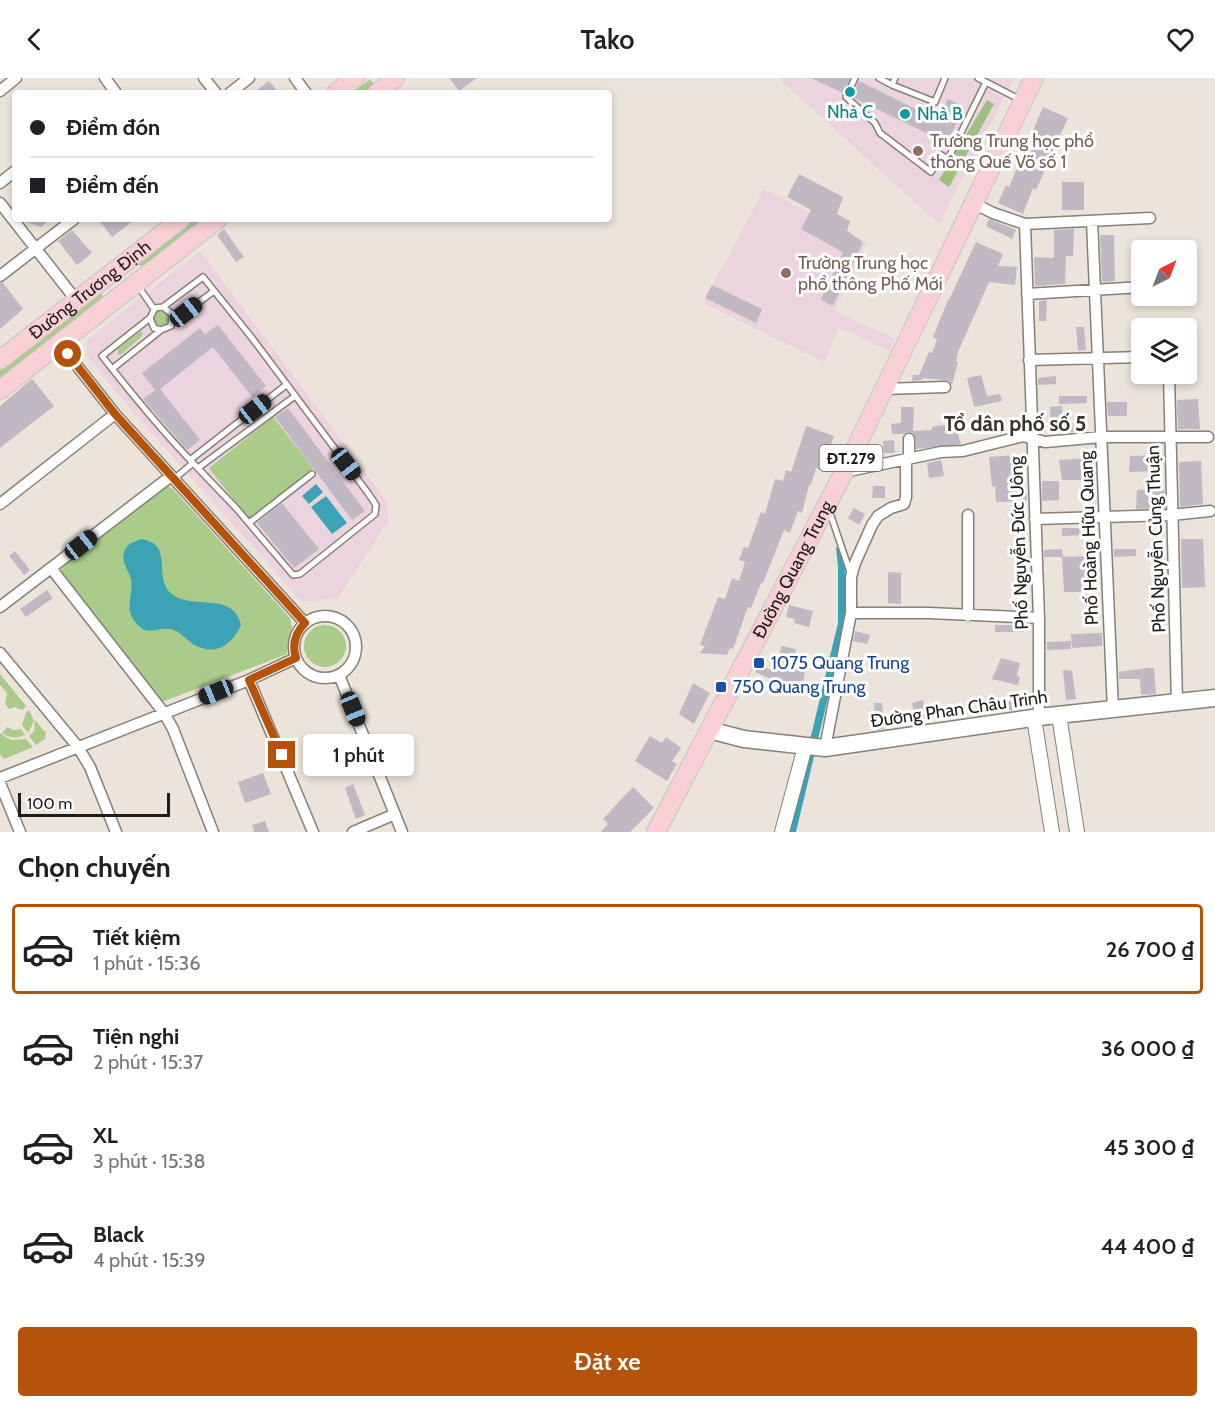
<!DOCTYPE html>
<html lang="vi">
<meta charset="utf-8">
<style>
body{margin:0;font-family:Cabin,sans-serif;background:#f2f2f2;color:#202124;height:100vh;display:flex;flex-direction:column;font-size:22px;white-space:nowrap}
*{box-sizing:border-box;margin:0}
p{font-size:20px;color:#757577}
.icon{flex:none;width:33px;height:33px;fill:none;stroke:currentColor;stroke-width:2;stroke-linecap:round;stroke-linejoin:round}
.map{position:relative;height:754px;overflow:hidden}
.details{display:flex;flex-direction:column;background:#fff;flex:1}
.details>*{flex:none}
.banner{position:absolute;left:12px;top:12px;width:600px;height:132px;border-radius:6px;box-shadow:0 3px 9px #0003;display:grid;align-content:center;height:132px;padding:0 18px;background:#fff}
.needle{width:39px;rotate:42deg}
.fabs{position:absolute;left:1131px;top:162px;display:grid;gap:12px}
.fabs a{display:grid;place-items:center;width:66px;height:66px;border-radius:6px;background:#fff;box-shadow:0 3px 9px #0003;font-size:30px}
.scale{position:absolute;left:18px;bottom:15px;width:152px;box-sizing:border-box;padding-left:6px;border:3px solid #1f1c18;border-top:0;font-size:16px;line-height:21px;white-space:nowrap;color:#1f1c18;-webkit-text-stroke:4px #fff;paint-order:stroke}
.end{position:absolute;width:27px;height:27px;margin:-14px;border:8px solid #b45309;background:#fff;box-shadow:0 0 0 3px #fff}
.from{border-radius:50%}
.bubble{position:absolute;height:42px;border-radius:6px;background:#fff;box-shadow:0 3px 9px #0003;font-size:20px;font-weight:600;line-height:42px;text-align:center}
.car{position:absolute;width:18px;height:36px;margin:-18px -9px;border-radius:8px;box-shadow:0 0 4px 2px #0007;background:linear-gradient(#222 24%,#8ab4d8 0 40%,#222 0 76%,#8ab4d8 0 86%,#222 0)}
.banner b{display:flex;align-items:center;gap:21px;height:57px;font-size:22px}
.banner b+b{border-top:2px solid #e0e0e0}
.banner i{width:15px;height:15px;background:#202124}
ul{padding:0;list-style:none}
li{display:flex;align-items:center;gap:18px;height:90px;margin:0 12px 9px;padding:0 6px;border:3px solid transparent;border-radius:6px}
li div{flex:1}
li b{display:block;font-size:22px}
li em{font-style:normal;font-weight:600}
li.on{border-color:#b45309}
li>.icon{width:54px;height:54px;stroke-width:1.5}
h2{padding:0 18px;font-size:27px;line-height:72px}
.cta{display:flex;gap:12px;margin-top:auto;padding:12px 18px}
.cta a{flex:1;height:69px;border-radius:6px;background:#b45309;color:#fff;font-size:24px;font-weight:600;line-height:69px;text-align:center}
header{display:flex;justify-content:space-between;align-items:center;height:78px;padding:0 18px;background:#fff;font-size:27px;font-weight:600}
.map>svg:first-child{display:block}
.education{fill:#ecd4df}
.green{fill:#abcb8b}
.forest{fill:#9ebf7e}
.water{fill:#3ca2b6}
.building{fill:#c0b8c2}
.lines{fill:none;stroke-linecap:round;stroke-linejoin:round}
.service-casing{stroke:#868076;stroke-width:8}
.minor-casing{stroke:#868076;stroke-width:13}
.tertiary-casing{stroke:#868076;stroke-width:16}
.secondary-casing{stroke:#868076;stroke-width:19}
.primary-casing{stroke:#c5c4c3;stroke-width:20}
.service{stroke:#fff;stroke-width:5}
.minor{stroke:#fff;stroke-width:10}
.tertiary{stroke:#fff;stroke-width:14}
.secondary{stroke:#fff;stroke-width:16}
.primary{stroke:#fad0d7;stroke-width:18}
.route{stroke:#b45309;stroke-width:8}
.culture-dot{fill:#0f9aa8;stroke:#fff;stroke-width:2}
.education-dot{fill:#8d6e63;stroke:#fff;stroke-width:2}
.transit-dot{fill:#1a4fb4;stroke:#fff;stroke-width:2}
.labels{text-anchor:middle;stroke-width:6;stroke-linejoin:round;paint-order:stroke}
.shield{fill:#fff;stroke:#62605d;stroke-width:1.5}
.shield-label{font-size:16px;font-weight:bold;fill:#1f1c18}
.culture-label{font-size:18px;fill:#0d838f;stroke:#fff}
.education-label{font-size:18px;fill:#785e54;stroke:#fff;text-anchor:start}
.street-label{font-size:18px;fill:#1f1c18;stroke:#fff}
.transit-label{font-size:18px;fill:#164399;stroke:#fff;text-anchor:start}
.quarter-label{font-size:21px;font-weight:bold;fill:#3a342c;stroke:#fff}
</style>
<header><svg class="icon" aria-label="back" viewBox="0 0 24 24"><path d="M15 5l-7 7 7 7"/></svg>Tako<svg class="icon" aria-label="heart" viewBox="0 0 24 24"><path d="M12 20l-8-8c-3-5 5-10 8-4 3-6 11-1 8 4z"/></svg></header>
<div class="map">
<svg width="1215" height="754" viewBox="0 0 1215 754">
<rect width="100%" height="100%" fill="#ece4da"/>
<path class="education" d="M778,0H1014L939,146Z
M764,111L867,165L835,232L895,261L889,273L839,250L824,284L703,225Z
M200,173L387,423L389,442L338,520L302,524L131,332L87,278V262Z"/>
<path class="green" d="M370,1L374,6L366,15H352Z
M190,141H206L145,188L138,187V182Z
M101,214L103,219L101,222L0,301V289Z
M153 240a8 8 0 1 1 16 0a8 8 0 1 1-16 0Z
M141,253L143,256L141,259L120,277L118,276V271Z
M273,339L313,390L249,441L209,390Z
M168,408L173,411L290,540L292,549L287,576L162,624L63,499L60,493L63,487L163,409Z
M304 568a21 21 0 1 1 42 0a21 21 0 1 1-42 0Z
M0,596L26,628L22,632L15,629L9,631L5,625L7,615L0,607Z
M29,632L34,643L28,655L22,647L26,635Z
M35,642L46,655L45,661L36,667L29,658L34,653Z
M7,649L13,652L21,651L25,657C17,661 9,660 2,655Z
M0,655L11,662L26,661L33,669L4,681L0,676Z"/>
<path class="forest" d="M987,22L994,26L949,109L939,102Z"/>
<path class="water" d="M316,406L323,414L309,426L302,418Z
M326,418L347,445L332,456L311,429Z
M141,461C176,466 151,501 173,517C195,532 233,513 241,547C232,568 214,579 193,566C185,561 181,553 170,551C160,549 148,557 140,549C135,545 131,539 130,533C128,523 133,512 131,501C128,491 119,481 126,470C129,465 136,463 141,461Z
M836,469L843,473L847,508L846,544L796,754H788L838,545V489Z"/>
<path class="building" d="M449,0H477L459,13Z
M811,0H850L843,15Z
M269,3L279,15H253Z
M859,3L938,42L948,21L964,29L947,65L856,21L852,18Z
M1043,29L1068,40L1036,112L1033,110L1023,136L998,125L1006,107L1009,109Z
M799,96L843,119L837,136L850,143L847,153L863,164L833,228L821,222L843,174L801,151L811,132L787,119Z
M1062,104H1084V132H1062Z
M22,141H51L41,149L25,144Z
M98,141H136L112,159Z
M989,141L1016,152L1012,161L986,148Z
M224,151L244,179L236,184L217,157Z
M1074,151L1073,178H1066L1065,206L1035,208L1034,179L1054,180V152Z
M72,152L92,175L77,187L58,163Z
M1100,157H1114L1115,203L1102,204Z
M976,164L1003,176L998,188L1017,189L1015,207L989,204L958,274L956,283L958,284L952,307L949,303L945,302L922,300V302L912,303L913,297H919L929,274L932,275L937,261L933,259L948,222H949Z
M0,205H3L23,231L0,251Z
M712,207L762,231L756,245L705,220Z
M1047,222L1046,243H1039V223Z
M218,247L266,308L252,319L213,269L160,311L200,362L187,372L143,321L155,312L142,295L200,250L205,256Z
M1076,249H1084L1086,272L1078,273Z
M981,297L987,318L1000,316L1002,323L974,329L967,300Z
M1056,298V306L1038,307V300Z
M32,301L54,328L0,370V328Z
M1059,318H1087V325L1059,326Z
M1198,321L1200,351H1178L1177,322Z
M1107,324H1127V338H1108Z
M1062,328L1063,345H1087V353L1051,355L1050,329Z
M901,329H914L913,353L932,352V349L954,345L961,366L916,371V360L913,355L908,354L904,356H892L891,346L901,345Z
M288,330L365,433L352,442L275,339Z
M806,348L834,358L821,392L816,390L811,407H809L802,435L798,433L790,455L784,452L763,505H761L751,530L748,529L733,571L730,570L727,577L700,575L705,568L700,567L718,519L725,521L732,500L739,503L745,484L739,482L744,469L748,470L761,434L765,436L775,401L783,403L786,392L791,394Z
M894,362L895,375H884L883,363Z
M1017,377L1018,386L1011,387L1014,416L1027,415V423L996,424L995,408L992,409L989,379Z
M1159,377L1158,393L1129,394L1130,378Z
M1087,380V402H1062L1059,382Z
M941,382L944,398L929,400L927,385Z
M1201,383L1203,426L1180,429L1179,384Z
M1042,403H1059V422L1042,423Z
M873,408H885V420H872Z
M1164,411L1165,430L1136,431L1137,412Z
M282,425L319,471L294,490L257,445Z
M854,430L865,436L859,447L848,440Z
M1062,450H1091V457L1062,458Z
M1181,461H1203L1205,509L1182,510Z
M1062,471L1063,479H1044V472Z
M1114,471H1136V478L1114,479Z
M15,473L30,492L24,497L9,478Z
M1091,478L1093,514H1064L1062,479Z
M888,494L901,495V526L888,525Z
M47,512L53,520L26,539L20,531Z
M789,527L813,533L809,549L794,545L795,541L786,539Z
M995,547H1024V554H995Z
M855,553L870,557L867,566L853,563Z
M1102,555V568L1072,570L1071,556Z
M1071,563V571L1047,572V564Z
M782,568L796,571L791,586L806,590L802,608L787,604L786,607L755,594L758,587L774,593Z
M1001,580L1020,585L1017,598L1020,599L1018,607L992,601Z
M1147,590H1154L1156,616L1141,617L1140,601H1119V594Z
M1063,592L1072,593L1076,621L1066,622Z
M693,605L710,615L694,646L679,636Z
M923,622L927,644L916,646L912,625Z
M1002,622L1013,624L1012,632L1001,634Z
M874,625H882L884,651L876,652Z
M650,658L662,665L666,659L681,670L672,683L677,686L667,703L635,683Z
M263,695L271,716L245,725L238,704Z
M353,706L365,737L356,741L345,710Z
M633,709L654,730L630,754H601L608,746L603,741Z
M265,743L269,754H254L252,747Z"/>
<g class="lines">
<defs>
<path id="service" d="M855,0L846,19L875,45L880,55L931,94L941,77L948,81L986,4
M879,0L892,7L895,0
M978,0L1021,22
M892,7L935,24L945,0
M138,208L154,231
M163,229L203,199L252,260L368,415L376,427L375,436L300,496L293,497L236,430L193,385
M150,240L102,278C131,315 160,351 193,385L174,401
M172,244L214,213
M112,291L161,252L171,248L172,236L163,229L155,230L150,240L154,250L161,252
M190,382L286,307
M198,390L295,318
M829,432L850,494
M249,445L312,396"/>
<path id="minor" d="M105,0L116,15
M204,0L216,15
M295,0L306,15
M0,13L16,0
M230,15L249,0
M0,105L15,93
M0,125L76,222
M973,125L993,135L1025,146L1150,140
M1092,143L1113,632
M1025,146L1039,540V639
M0,198L74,141
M1027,216L1142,209
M59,265L115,336L305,545
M1029,282L1142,279
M1169,296L1177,625
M884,311L945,309
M909,361V381
M844,394L941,374L963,373L1023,358L1045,364L1101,359H1208
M0,426L115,336
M968,437V538
M1035,441L1171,437L1210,433
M51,490L164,635L173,651L213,754
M0,529L171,398
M851,535H929L1039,540
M294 569a31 31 0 1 1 62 0a31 31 0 1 1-62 0Z
M0,575L78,669L90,689L116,754
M339,597L402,754
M249,602L313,754
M825,670L851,535V499L855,485L872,447L878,438L891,430L904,426L906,419V381
M0,700L249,602L296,580
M0,705L20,754
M353,754L395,736"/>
<path id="tertiary" d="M1059,637L1077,754
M1034,640L1052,754
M782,754L805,669"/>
<path id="secondary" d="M709,652L744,661L825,670L1039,639L1215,620"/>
<g id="primary">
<path d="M336,15L355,0"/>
<path d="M377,15L395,0"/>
<path id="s1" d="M0,282L181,141"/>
<path d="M0,312L218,141"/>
<path id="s2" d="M656,754L844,394L1034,0"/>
</g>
</defs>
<use href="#service" class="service-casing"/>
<use href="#minor" class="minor-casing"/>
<use href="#tertiary" class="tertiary-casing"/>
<use href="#secondary" class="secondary-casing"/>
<use href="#primary" class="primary-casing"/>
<use href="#service" class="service"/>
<use href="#minor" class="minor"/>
<use href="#tertiary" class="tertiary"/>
<use href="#secondary" class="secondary"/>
<use href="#primary" class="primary"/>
</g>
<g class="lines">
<path class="route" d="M68,276L115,336L305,545C295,555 292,567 296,580L249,602L282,677"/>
</g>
<g class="culture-dot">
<circle cx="850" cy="14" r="6"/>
<circle cx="905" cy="36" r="6"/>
</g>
<g class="education-dot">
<circle cx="918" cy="73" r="6"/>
<circle cx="786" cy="195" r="6"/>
</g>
<g class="transit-dot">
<rect x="753" y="579" width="12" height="12" rx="3"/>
<rect x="715" y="603" width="12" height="12" rx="3"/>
</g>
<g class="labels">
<rect class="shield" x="819.5" y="367" width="63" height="26" rx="4.5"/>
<g class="shield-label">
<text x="851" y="386">ĐT.279</text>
</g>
<g class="culture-label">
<text x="850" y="40">Nhà C</text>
<text x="917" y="42" text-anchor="start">Nhà B</text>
</g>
<g class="education-label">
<text x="930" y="69">Trường Trung học phổ<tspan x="930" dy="21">thông Quế Võ số 1</tspan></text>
<text x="798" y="191">Trường Trung học<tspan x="798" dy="21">phổ thông Phố Mới</tspan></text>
</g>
<g class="street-label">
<text dy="6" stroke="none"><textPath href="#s1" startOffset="114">Đường Trương Định</textPath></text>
<text transform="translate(1089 460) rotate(-92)" y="6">Phố Hoàng Hữu Quang</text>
<text transform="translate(1156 461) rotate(-92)" y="6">Phố Nguyễn Củng Thuận</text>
<text transform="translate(1019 465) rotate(-92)" y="6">Phố Nguyễn Đức Uông</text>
<text dy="6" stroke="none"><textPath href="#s2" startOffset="296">Đường Quang Trung</textPath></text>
<text transform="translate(959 631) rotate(-8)" y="6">Đường Phan Châu Trinh</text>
</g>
<g class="transit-label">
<text x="771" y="591">1075 Quang Trung</text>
<text x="733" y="615">750 Quang Trung</text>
</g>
<g class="quarter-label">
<text x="1015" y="353">Tổ dân phố số 5</text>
</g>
</g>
</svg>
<div class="fabs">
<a><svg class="needle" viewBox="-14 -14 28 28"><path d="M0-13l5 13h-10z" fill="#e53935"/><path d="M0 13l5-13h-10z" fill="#757577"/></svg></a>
<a><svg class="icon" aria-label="layers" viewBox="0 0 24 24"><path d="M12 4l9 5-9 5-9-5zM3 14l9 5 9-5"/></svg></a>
</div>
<div class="scale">100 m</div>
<i class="end from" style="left:68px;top:276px"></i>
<i class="end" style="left:282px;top:677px"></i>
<div class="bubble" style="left:303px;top:656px;width:111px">1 phút</div>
<i class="car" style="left:186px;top:234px;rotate:52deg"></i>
<i class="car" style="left:255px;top:331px;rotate:52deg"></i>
<i class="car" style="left:346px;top:386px;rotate:142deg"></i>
<i class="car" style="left:81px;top:467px;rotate:52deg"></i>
<i class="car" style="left:216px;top:614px;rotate:248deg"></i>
<i class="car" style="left:353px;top:631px;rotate:158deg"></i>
<div class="banner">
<b><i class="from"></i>Điểm đón</b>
<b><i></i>Điểm đến</b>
</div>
</div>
<section class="details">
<h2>Chọn chuyến</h2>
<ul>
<li class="on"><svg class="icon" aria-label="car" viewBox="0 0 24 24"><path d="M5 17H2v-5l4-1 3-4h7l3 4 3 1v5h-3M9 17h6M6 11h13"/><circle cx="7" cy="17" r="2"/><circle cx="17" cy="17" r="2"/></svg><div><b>Tiết kiệm</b><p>1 phút · 15:36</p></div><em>26 700 ₫</em></li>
<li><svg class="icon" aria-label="car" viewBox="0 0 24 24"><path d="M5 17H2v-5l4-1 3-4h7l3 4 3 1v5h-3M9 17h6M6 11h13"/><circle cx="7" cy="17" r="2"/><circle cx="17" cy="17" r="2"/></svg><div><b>Tiện nghi</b><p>2 phút · 15:37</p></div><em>36 000 ₫</em></li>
<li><svg class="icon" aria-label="car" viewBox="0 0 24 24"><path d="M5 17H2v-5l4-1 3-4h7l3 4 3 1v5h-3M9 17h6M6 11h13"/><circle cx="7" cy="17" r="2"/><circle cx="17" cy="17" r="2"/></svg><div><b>XL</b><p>3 phút · 15:38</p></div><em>45 300 ₫</em></li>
<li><svg class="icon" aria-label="car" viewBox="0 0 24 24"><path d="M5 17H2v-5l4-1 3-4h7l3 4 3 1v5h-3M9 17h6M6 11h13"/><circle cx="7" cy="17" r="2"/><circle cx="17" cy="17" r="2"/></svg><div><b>Black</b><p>4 phút · 15:39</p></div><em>44 400 ₫</em></li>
</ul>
<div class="cta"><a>Đặt xe</a></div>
</section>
